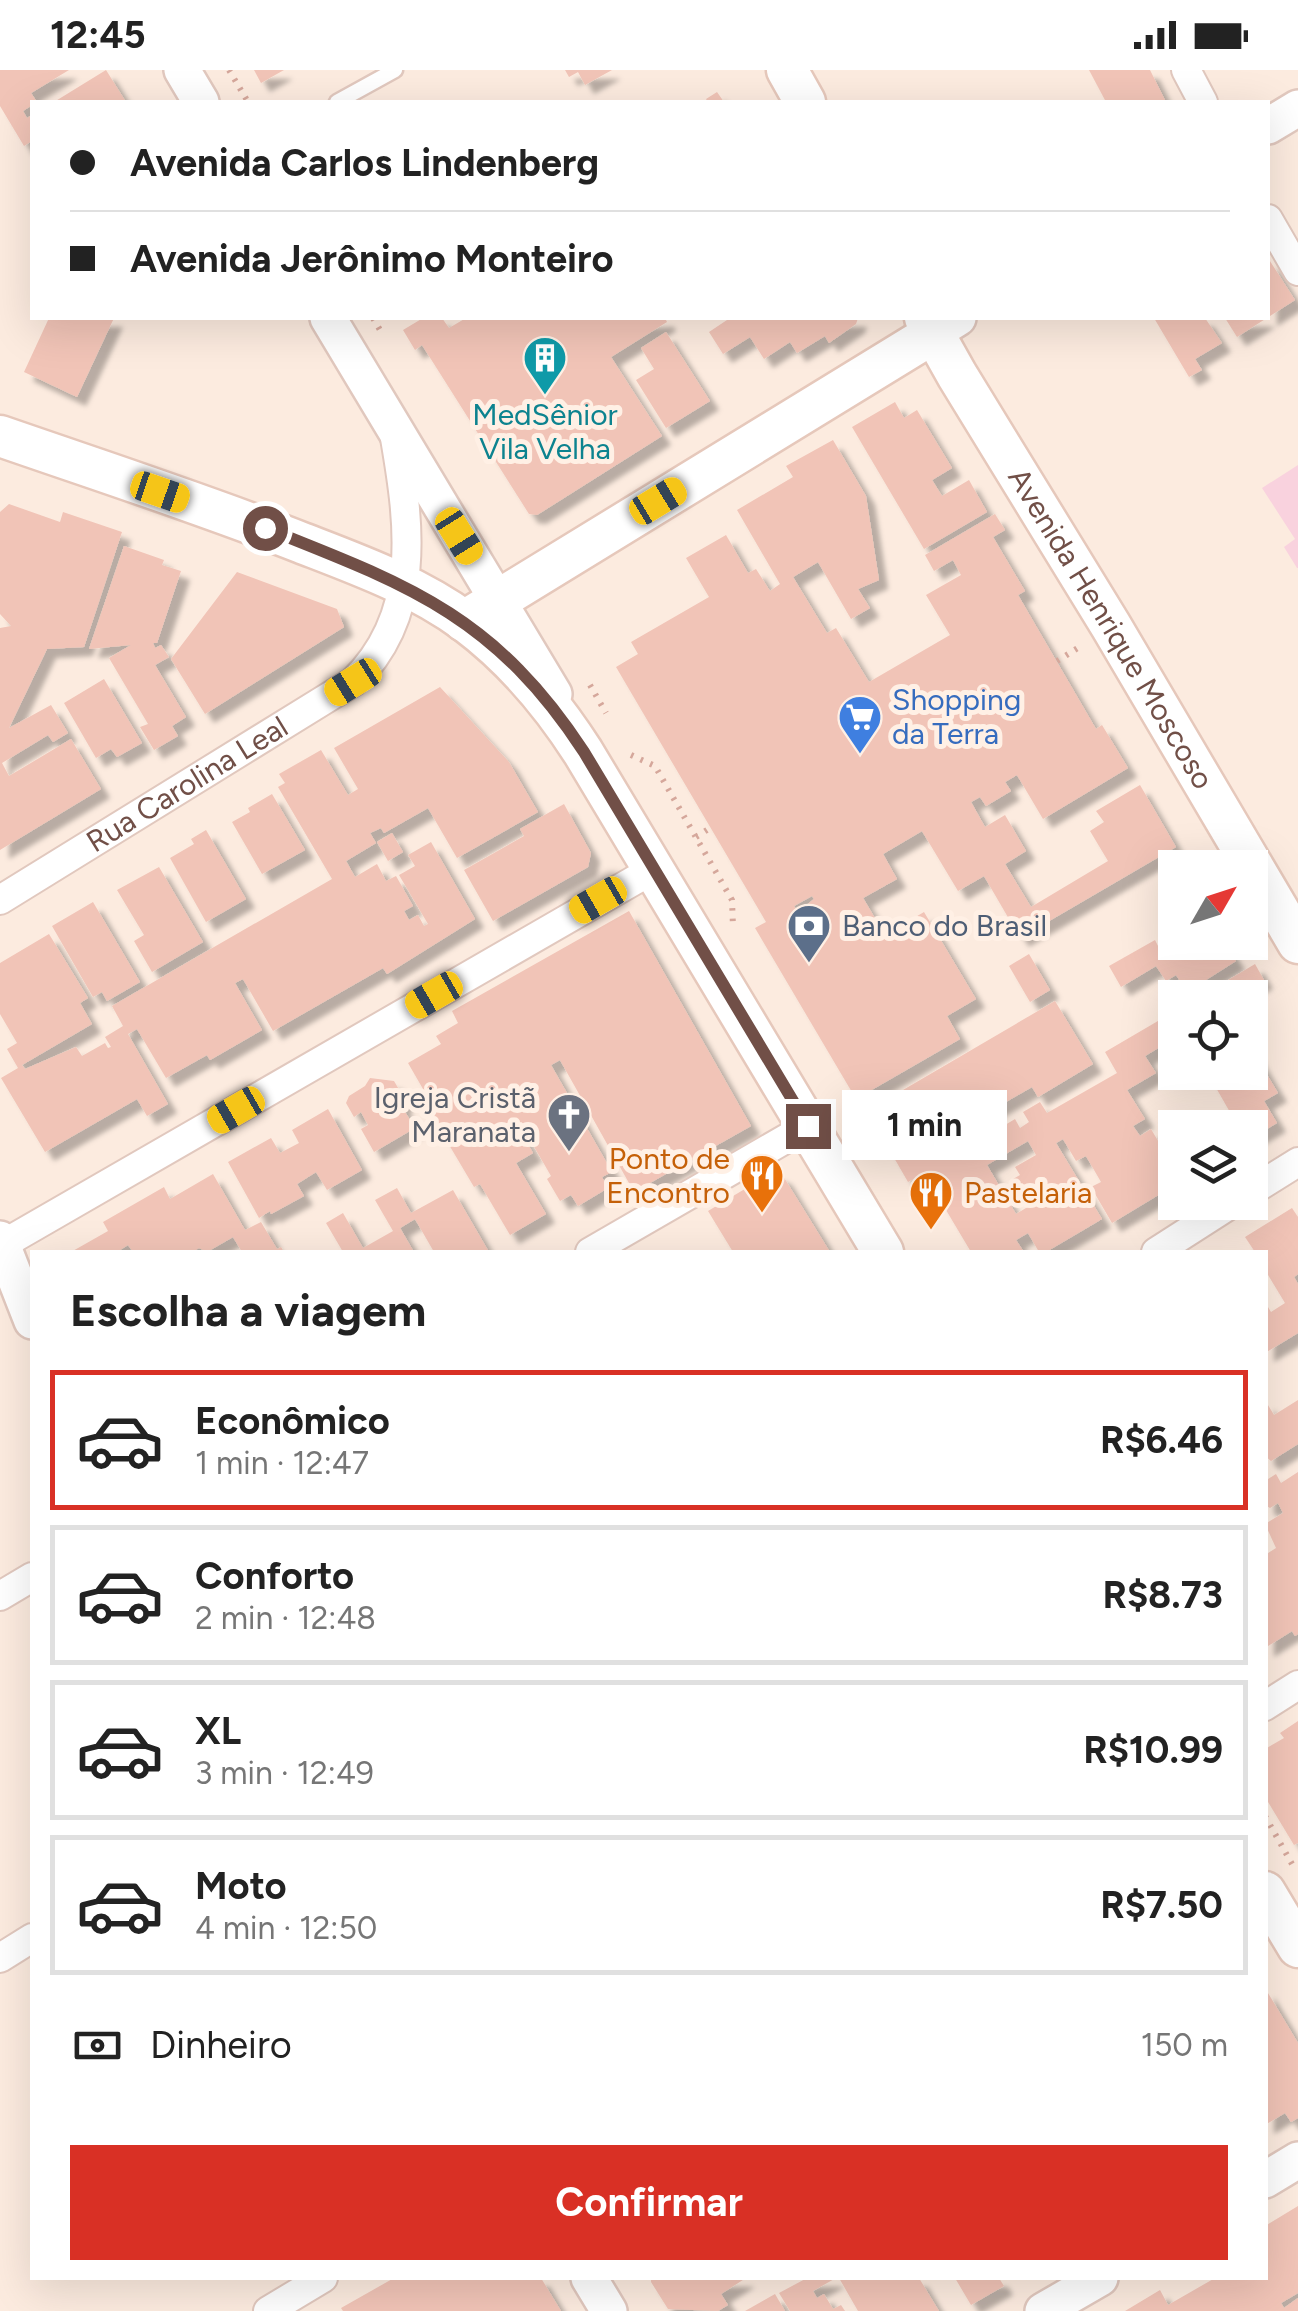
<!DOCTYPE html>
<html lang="pt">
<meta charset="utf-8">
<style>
body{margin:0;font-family:Figtree,sans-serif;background:#f6f6f6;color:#222;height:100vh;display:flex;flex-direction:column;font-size:38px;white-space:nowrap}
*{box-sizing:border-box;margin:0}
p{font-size:32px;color:#767676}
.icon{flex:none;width:55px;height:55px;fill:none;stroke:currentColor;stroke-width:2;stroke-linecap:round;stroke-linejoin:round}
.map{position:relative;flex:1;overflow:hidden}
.panel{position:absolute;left:30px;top:1180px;width:1238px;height:1030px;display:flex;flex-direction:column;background:#fff;border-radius:0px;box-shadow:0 10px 40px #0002}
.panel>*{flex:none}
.banner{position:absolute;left:30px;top:30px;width:1240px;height:220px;border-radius:0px;box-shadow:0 10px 40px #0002;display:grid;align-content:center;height:220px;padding:0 40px;background:#fff}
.needle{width:65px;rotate:51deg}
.fabs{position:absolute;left:1158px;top:780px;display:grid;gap:20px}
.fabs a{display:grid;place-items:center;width:110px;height:110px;border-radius:0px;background:#fff;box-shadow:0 10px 40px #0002;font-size:50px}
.end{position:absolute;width:45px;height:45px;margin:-22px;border:12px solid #714f47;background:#fff;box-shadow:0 0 0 5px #fff}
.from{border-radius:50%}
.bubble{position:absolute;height:70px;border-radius:0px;background:#fff;box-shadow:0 10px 40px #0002;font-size:32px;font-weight:700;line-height:70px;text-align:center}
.car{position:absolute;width:30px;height:60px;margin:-30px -15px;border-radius:12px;box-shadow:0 0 8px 2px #0007;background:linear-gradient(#f5c518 24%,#345 0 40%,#f5c518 0 76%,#345 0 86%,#f5c518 0)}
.banner b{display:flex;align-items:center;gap:35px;height:95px;font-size:38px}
.banner b+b{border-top:2px solid #e0e0e0}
.banner i{width:25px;height:25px;background:#222}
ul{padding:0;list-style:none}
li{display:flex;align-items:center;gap:30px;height:140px;margin:0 20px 15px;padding:0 20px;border:5px solid #e0e0e0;border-radius:0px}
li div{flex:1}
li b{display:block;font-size:38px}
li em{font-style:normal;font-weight:700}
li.on{border-color:#d93025}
li>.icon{width:90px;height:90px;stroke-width:1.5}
h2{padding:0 40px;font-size:45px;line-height:120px}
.pay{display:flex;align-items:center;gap:25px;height:110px;padding:0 40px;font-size:38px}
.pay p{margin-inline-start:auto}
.cta{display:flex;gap:20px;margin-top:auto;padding:20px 40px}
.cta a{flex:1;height:115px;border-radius:0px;background:#d93025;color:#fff;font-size:40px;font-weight:700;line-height:115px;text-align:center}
.status{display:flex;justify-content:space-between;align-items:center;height:70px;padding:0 50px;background:#fff;direction:ltr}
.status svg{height:28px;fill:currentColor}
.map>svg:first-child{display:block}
.medical{fill:#f9d2de}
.building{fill:#f1c4b7;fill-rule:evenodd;filter:url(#shadow)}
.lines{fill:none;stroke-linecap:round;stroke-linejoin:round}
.service-casing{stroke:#e1c8be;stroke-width:19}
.minor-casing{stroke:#e1c8be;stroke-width:32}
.tertiary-casing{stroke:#e1c8be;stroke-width:40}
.secondary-casing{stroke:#e6c8bb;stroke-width:45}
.path{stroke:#d5a79b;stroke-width:6;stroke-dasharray:2.5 8;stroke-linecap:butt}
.service{stroke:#fff;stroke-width:14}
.minor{stroke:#fff;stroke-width:28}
.tertiary{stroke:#fff;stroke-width:35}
.secondary{stroke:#fff;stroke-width:40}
.route{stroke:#714f47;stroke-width:12}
.labels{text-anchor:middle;stroke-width:10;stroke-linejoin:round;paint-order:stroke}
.culture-label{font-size:30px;fill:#0d838f;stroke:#fff0e5}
.street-label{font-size:30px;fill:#714f47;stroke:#fff0e5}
.shop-label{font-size:30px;fill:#366cbe;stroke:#fff0e5;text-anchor:start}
.service-label{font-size:30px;fill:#4e5e75;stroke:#fff0e5;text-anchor:start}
.worship-label{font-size:30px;fill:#5b616d;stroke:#fff0e5;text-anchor:end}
.food-label{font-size:30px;fill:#c56008;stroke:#fff0e5;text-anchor:end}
</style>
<div class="status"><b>12:45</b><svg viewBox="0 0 49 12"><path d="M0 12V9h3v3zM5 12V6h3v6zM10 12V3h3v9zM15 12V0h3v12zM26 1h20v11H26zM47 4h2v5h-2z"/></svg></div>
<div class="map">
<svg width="1298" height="2241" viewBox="0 0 1298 2241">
<defs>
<filter id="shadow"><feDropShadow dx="9" dy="9" stdDeviation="2.5" flood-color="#0004"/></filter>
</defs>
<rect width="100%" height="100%" fill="#fcebdf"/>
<path class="medical" d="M1298,395V498H1297L1284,477L1295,469L1262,418Z"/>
<path class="building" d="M0,0H69L31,23L37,32L23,41L27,48L32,45V71L24,76L0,36Z
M106,0L126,32H54Z
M254,0H284L261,13Z
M565,0H612L585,15L578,2L569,7Z
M1089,0H1150L1166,32H1106Z
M717,22L724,32H708L706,29Z
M1268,188L1295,230L1237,267L1225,248H1268Z
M49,248H114L77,327L24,302Z
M423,248H442L449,258L466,248H615L617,250L665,248L667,252L611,287L662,366L537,445L529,444L422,275L415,280L403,260Z
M730,248H858L856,254L829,273L825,266L797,283L790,272L764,289L750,267L723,284L709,262Z
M1154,248H1205L1222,273L1195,289L1202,300L1189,307Z
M666,262L710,331L666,358L636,310L654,299L641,278Z
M895,332L904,348L917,340L952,398L932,410L942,426L969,410L987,442L924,479L852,357Z
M833,370L866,426L879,510L858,519L870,538L851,549L818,492L793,507L827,563L836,558L869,612L950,565L926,525L961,505L953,490L934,501L925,485L995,444L1005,460L993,467L1025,521L1018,525L1096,659L1102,655L1128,698L1043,749L1017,705L1005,712L1011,721L986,736L980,727L971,732L985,757L1005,745L1026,781L1005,794L1031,837L1108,791L1090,761L1104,752L1096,741L1140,715L1176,777L1020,868L984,806L958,821L922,761L883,784L897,809L863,828L885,865L924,842L976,929L947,946L960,969L856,1029L755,858L766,852L616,597L638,584L631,572L709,527L686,488L726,465L748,503L756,499L770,521L780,514L737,440L793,407L786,396ZM812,826L814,829L798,842L794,836Z
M9,434L60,452L63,442L122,462L84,577L47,579L9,658L51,635L68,663L53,672L48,665L2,693L9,706L71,669L101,719L0,780V558L11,556L0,544V442Z
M124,476L164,490L162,495L181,501L157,573H153L155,578L161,575L169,587L155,595L186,647L172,656L178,666L154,680L140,657L148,654L109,588L131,575L89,579Z
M237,502L337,539L344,557L205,644L171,589Z
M104,609L142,673L117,687L111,679L96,688L64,633Z
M440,617L509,692L538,742L457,788L428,738L384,763L381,758L370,763L376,773L346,791L355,807L377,794L386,811L396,806L413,836L404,841L409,850L418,845L424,856L428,854L399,805L415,796L408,785L431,772L475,849L387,904L383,898L273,961L243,909L235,913L262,960L210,990L207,985L166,1008L137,959L128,964L168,1034L147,1046L137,1029L45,1082L1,1008L18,998L7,979L17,973L0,944V893L49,864L88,928L80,933L92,954L22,995L25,999L76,977L82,986L105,973L108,978L111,977L105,967L123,956L112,936L332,809L278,717L285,713L279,704L321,680L348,725L358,719L334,678Z
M272,724L305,780L262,804L232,752L250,742L248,738Z
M564,734L591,783L588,797L493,851L464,800L524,766L520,759Z
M206,760L246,829L206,852L170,788L194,774L191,769Z
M392,763L403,782L388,791L377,772Z
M159,797L203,872L152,902L134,871L144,865L117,820Z
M93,832L140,912L107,931L102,922L93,927L52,856Z
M629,841L751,1056L634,1122L560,990L551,995L612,1102L602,1107L608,1118L578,1136L571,1125L560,1131L547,1109L551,1106L525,1061L522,1064L533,1083L516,1093L546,1144L510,1165L480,1114L474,1117L429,1041L434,1038L408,993L441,974L436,966L458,953L452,941Z
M1175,868V872H1224L1236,891L1187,922L1176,905L1166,911L1156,896L1121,917L1109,896L1155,870L1159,878Z
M1029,884L1050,920L1030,932L1009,896Z
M1255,894L1264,910L1234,928H1198Z
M1055,931L1093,994L1038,1027L1032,1017L985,1044L995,1061L1015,1049L1020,1058L1029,1052L1023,1042L1040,1032L1047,1043L1117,1003L1105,982L1175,941V968L1145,986L1156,1003L1127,1020L1145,1049L1133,1056L1140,1066L1151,1059L1175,1100V1115L1112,1153L1091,1117L1101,1112L1086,1086L1076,1091L1063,1069L1056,1073L1102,1149L1046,1182H1039L1028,1163L1016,1170L1024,1182H971L924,1103L908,1112L867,1041ZM1028,1071L1036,1085L1015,1097L1020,1105L1013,1109L1025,1127L1031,1123L1036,1132L1016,1144L987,1095Z
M1250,976L1278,1023L1264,1031L1277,1053L1250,1069V1058H1239L1207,1002H1250Z
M370,1008L394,1011L404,1028L402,1037L415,1058L374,1082L361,1059L368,1055L361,1042L354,1047L346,1033L349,1026L365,1016Z
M328,1039L362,1100L327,1120L316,1102L297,1114L304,1126L271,1144L270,1141L259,1148L228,1092L271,1068L280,1083L299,1073L292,1060Z
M773,1102L783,1106L830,1182H733L708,1141Z
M213,1104L245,1160L261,1152L277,1179L281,1177L284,1182H242L233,1167L207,1182L199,1178L192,1182H133L128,1175L120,1180L121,1182H71L108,1161L103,1152L164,1117L170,1129Z
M397,1118L411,1143L453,1120L489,1182H434L415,1149L400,1158L414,1182H343L326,1153L343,1143L363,1178L393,1161L375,1130Z
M1292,1138L1298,1147V1204L1294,1207L1298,1214V1263L1265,1283V1232L1271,1242L1285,1233L1265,1200V1182H1255L1245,1167Z
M1265,1330L1274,1345L1298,1330V1374L1271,1391L1265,1386Z
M1298,1402V1564L1295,1566L1292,1561L1265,1578V1485L1276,1478L1265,1454L1283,1443L1278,1433L1270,1438L1265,1435V1411L1276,1404L1281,1413Z
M1298,1651V1773L1294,1775L1265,1727V1679L1284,1668L1280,1663Z
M1265,1918L1298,1973V2048L1291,2052L1285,2043L1265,2055Z
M1298,2136V2223L1281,2233L1284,2238L1298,2228V2241H1125L1160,2220L1168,2235L1215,2208H1265V2156Z
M394,2208H541L561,2241H343L341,2238Z
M651,2208H746L721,2224L728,2235L718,2241L668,2239L651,2212Z
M807,2208H836L813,2221L817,2228L824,2224L833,2239L841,2235L845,2241H790L779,2223Z
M839,2208H919L939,2241H858Z
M955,2208H999L1004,2216L971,2235Z
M775,2224L785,2241H745Z"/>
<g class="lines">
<defs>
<path id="service" d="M337,32L395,0"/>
<g id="minor">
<path d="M1186,0L1203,32"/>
<path d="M1268,149L1298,201"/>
<path id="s1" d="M0,830L353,612C422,545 410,455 395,368"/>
<path d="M1250,1122L1298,1092"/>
<path d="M0,1176L654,799"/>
<path d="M590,1182L808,1056"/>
<path d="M1156,1182L1234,1132"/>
<path d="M0,1526L32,1507"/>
<path d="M1265,1636L1298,1615"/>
<path d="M0,1888L32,1868"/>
<path d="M268,2241L323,2208"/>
</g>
<path id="tertiary" d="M182,0L201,32
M1268,56L1298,38
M328,248L554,624
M934,263L958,248
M0,1169L32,1251
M1265,2110L1298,2090
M589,2208L609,2241
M1043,2241L1100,2208"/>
<g id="secondary">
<path d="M787,0L805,32"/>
<path id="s2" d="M925,248L957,305L1111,556L1298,873"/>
<path d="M0,366C101,401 203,434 302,473C359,495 417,516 466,552C514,588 551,632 583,682L883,1182"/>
<path d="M464,551L934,263"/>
<path d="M1265,1822L1298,1877"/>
</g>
</defs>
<use href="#service" class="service-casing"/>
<use href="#minor" class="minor-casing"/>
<use href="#tertiary" class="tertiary-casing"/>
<use href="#secondary" class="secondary-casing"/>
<path class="path" d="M229,0L248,32
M373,248L380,260
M1057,591L1081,576
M590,615L606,643
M631,685L655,696L732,830L733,857
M696,767L710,758
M1265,1746L1292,1794"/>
<use href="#service" class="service"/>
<use href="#minor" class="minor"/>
<use href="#tertiary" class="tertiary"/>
<use href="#secondary" class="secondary"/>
</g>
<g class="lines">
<path class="route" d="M265,458C409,515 495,546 584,682L808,1056"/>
</g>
<defs>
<symbol id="building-pin" viewBox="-11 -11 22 30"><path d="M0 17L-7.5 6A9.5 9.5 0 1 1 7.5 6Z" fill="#0f9aa8" stroke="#fff0e5"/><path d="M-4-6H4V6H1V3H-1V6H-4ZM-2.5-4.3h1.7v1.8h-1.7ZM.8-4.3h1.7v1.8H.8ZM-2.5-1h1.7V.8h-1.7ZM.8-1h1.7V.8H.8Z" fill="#fff"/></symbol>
<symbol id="supermarket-pin" viewBox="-11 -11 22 30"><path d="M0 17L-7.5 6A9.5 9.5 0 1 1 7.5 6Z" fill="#3f7fe0" stroke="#fff0e5"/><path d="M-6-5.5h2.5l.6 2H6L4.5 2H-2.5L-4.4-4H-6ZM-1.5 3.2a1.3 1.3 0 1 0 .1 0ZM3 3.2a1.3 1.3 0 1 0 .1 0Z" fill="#fff"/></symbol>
<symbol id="bank-pin" viewBox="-11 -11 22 30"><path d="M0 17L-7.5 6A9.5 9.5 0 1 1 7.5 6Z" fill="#5c6f8a" stroke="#fff0e5"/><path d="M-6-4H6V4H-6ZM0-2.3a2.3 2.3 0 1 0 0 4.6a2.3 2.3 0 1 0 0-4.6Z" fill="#fff"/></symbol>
<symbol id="church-pin" viewBox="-11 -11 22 30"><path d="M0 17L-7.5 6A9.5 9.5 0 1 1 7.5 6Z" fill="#6b7280" stroke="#fff0e5"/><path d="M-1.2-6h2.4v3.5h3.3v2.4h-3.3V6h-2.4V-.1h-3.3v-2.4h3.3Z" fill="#fff"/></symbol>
<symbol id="restaurant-pin" viewBox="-11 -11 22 30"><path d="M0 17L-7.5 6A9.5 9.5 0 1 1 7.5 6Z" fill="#e8710a" stroke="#fff0e5"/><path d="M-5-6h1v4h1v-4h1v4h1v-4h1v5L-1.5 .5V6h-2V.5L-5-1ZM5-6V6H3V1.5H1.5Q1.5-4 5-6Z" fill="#fff"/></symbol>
</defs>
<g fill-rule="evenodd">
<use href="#building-pin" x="520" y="263" width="50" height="68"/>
<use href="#supermarket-pin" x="835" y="622" width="50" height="68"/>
<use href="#bank-pin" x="784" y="831" width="50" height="68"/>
<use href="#church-pin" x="544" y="1020" width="50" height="68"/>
<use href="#restaurant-pin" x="737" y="1081" width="50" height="68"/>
<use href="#restaurant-pin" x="906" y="1098" width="50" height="68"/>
</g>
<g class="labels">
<g class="culture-label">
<text x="545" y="355">MedSênior<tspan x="545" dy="34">Vila Velha</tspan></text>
</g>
<g class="street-label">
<text dy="10" stroke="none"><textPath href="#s2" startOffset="362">Avenida Henrique Moscoso</textPath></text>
<text dy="10" stroke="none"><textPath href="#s1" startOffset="220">Rua Carolina Leal</textPath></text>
</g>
<g class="shop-label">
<text x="892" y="640">Shopping<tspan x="892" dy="34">da Terra</tspan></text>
</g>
<g class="service-label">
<text x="842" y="866">Banco do Brasil</text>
</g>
<g class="worship-label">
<text x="536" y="1038">Igreja Cristã<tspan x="536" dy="34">Maranata</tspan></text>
</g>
<g class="food-label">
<text x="730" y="1099">Ponto de<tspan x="730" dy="34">Encontro</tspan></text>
<text x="964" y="1133" text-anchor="start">Pastelaria</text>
</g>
</g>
</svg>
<div class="fabs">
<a><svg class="needle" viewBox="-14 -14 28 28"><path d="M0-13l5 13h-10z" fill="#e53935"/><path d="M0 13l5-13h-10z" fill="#767676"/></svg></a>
<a><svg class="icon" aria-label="locate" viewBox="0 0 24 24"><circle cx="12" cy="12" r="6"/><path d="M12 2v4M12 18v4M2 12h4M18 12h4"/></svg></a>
<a><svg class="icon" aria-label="layers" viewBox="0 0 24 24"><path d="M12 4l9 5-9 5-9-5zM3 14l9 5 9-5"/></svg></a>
</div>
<i class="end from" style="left:265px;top:458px"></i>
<i class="end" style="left:808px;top:1056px"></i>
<div class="bubble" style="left:842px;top:1020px;width:165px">1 min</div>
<i class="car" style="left:160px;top:422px;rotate:109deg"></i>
<i class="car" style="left:658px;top:431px;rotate:59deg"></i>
<i class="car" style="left:459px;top:466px;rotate:148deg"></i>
<i class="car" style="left:353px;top:612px;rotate:238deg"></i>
<i class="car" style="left:598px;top:830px;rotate:240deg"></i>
<i class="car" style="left:434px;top:925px;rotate:240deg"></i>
<i class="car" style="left:236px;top:1040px;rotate:240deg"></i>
<div class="banner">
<b><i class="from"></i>Avenida Carlos Lindenberg</b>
<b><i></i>Avenida Jerônimo Monteiro</b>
</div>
<section class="panel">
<h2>Escolha a viagem</h2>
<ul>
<li class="on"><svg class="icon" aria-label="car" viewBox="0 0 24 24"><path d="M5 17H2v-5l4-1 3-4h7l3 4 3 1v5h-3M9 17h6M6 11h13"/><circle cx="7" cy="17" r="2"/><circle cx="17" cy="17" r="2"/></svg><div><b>Econômico</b><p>1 min · 12:47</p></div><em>R$6.46</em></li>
<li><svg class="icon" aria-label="car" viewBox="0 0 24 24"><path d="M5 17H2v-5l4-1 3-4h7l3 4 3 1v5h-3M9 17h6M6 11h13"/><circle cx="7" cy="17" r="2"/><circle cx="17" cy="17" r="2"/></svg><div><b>Conforto</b><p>2 min · 12:48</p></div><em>R$8.73</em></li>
<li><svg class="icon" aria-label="car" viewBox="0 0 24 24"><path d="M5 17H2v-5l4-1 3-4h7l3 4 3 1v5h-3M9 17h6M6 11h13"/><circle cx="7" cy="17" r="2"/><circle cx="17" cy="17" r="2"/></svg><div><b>XL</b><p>3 min · 12:49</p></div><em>R$10.99</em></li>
<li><svg class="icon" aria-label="car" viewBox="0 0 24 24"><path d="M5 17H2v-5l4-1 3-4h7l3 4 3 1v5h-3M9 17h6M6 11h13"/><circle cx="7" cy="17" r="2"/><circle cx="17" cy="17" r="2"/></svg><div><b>Moto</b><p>4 min · 12:50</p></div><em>R$7.50</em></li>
</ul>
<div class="pay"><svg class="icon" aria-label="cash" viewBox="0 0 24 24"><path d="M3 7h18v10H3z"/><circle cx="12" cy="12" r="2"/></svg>Dinheiro<p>150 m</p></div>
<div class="cta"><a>Confirmar</a></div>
</section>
</div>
